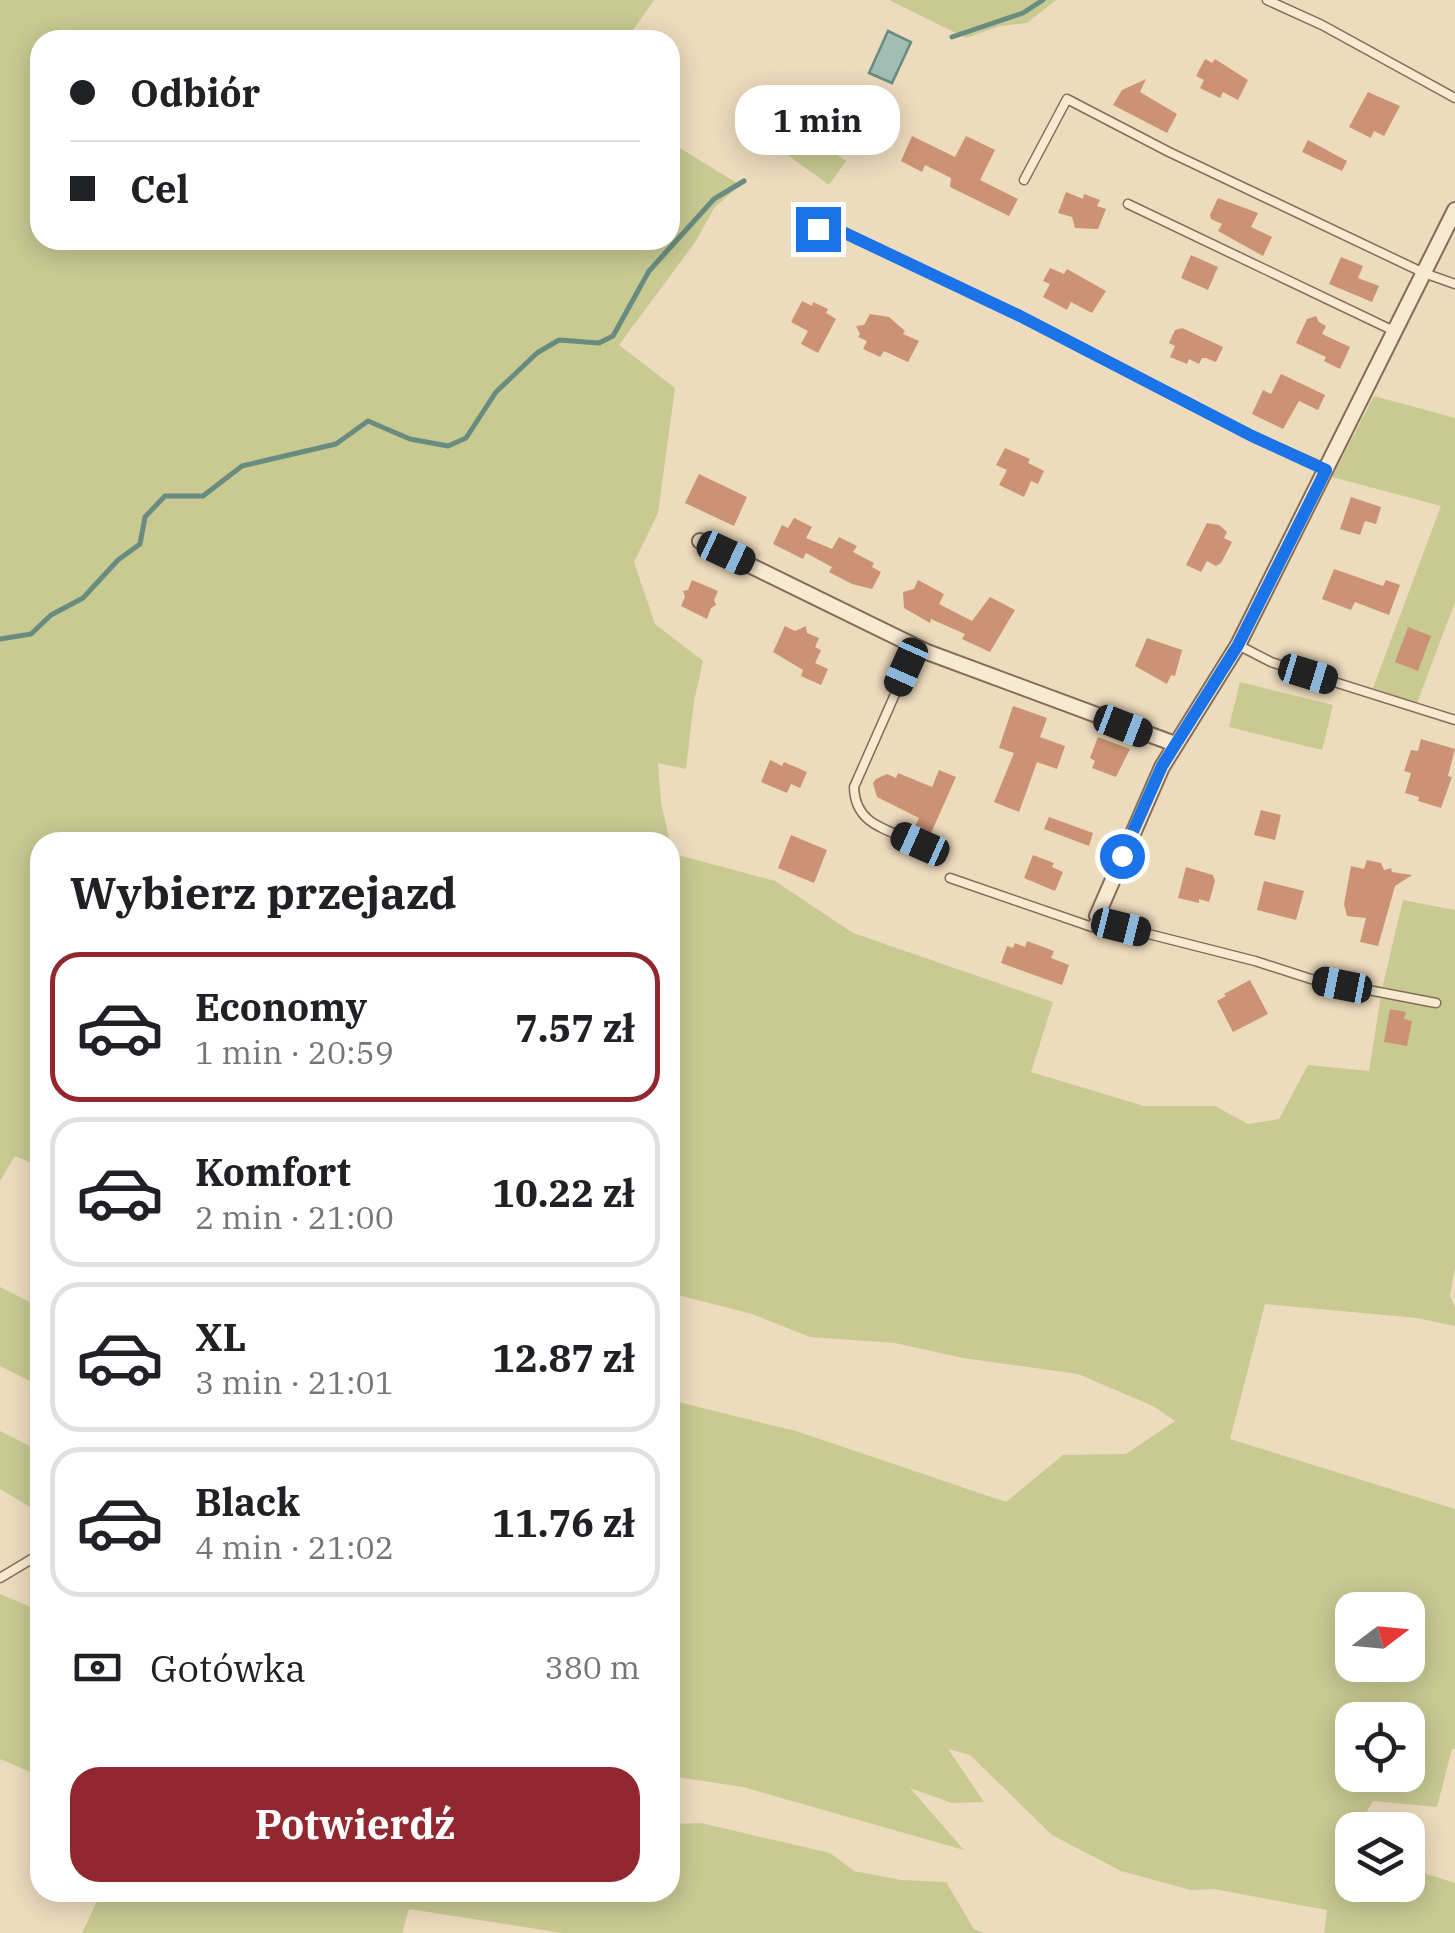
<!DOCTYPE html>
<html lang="pl">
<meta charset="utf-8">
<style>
body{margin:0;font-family:"IBM Plex Serif",serif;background:#f2f2f2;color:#202124;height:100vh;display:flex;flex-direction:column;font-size:38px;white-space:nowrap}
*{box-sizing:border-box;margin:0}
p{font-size:32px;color:#757577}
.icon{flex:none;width:55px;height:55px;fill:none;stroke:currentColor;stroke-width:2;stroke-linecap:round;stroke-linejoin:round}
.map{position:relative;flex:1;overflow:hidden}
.panel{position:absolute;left:30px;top:832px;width:650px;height:1070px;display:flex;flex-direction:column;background:#fff;border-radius:30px;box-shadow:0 5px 25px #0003}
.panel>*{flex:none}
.guide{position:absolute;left:30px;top:30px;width:650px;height:220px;border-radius:30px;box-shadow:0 5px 25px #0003;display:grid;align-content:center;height:220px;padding:0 40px;background:#fff}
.needle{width:65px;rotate:74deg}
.fabs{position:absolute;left:1335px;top:1592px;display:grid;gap:20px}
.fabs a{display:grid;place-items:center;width:90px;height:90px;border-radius:20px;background:#fff;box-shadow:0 5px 25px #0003;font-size:50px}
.end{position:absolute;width:45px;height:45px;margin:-22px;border:12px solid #1a73e8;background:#fff;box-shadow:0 0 0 5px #fff}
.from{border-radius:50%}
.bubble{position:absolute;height:70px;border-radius:30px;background:#fff;box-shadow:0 5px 25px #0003;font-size:32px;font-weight:800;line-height:70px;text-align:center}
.car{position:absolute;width:30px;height:60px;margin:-30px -15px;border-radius:12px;box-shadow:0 0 8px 2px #0007;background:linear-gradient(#222 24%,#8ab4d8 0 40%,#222 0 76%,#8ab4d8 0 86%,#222 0)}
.guide b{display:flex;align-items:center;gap:35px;height:95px;font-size:38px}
.guide b+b{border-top:2px solid #e0e0e0}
.guide i{width:25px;height:25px;background:#202124}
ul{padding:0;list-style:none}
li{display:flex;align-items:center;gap:30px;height:150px;margin:0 20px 15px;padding:0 20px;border:5px solid #e0e0e0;border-radius:30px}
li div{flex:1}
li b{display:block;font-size:38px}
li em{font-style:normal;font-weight:800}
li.active{border-color:#932730}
li>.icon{width:90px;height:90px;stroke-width:1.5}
h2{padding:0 40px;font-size:45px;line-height:120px}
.pay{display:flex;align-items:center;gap:25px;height:110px;padding:0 40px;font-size:38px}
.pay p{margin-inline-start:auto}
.primary-button{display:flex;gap:20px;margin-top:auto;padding:20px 40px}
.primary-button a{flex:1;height:115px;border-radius:30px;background:#932730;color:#fff;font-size:40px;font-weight:800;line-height:115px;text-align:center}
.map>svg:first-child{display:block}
.green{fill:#c8ca92;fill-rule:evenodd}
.water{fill:#a1beb4;stroke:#698c80;stroke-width:2.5}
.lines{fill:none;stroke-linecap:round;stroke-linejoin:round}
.stream{stroke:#698c80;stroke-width:5}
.building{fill:#cb9273}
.lane-casing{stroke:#856c57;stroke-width:11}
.street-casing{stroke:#856c57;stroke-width:18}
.lane{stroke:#f8e9d0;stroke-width:8}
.street{stroke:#f8e9d0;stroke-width:14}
.route{stroke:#1a73e8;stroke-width:12}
</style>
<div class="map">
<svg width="1455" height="1933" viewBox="0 0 1455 1933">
<rect width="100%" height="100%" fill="#eddbbd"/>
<path class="green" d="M0,0H654L626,40H40V240H670V142L740,185L714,208L696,241L619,345L675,388L658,513L634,562L655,624L703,661L694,701L686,769L658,763L661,802L670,842H40V1167L15,1156L0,1181Z
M889,0H1056L1027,23L1000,26L966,38Z
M795,124L846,161L829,185L778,148Z
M1374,396L1455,418V602L1417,703L1373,688L1441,506L1332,477Z
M1240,682L1333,705L1322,750L1229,727Z
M670,843L678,855L775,881L853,933L1053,1002L1031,1072L1144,1106H1215L1248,1124L1279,1119L1308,1065L1369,1071L1382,989L1403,900L1455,910V1268L1450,1295L1455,1307V1326L1417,1318L1265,1304L1230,1439L1455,1509V1749H1452L1437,1807L1373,1801L1356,1830H1352V1885H1408V1868L1455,1883V1933H1324L1327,1910L1214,1889L1191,1890L1121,1871L1052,1835L970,1755L948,1749L984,1802L952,1803L910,1788L964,1850L743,1787L670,1776V1400L796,1431L1006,1502L1063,1455L1126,1454L1175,1421L1153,1406L1078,1374L963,1358L895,1343L810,1337L752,1314L670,1293ZM1352,1610H1408V1665H1352ZM1352,1720H1408V1775H1352Z
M0,1287L40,1307V1386L0,1366Z
M0,1431L38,1450L40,1446V1513L0,1489Z
M0,1594L40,1611V1776L0,1759Z
M701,1823L830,1853L854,1871L901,1880L946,1882L974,1929L984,1933H562L409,1909L402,1933H82L101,1893L670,1892V1824Z"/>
<path class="water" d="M888,31L911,42L892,83L869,73Z"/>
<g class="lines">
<path class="stream" d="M952,37L1023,13L1043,0
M0,639L31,634L51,615L83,598L118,560L140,544L145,517L165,496H203L242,466L336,444L368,421L410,439L448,446L466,438L496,392L537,353L559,340L599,343L613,336L649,271L714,199L744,181"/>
</g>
<path class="building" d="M1205,59L1212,63L1215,59L1248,80L1238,100L1223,92L1220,98L1200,88L1204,80L1196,76Z
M1146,79L1140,92L1177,114L1167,133L1113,105L1122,90Z
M1368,92L1400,106L1384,136L1374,131L1371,138L1349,127Z
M912,136L955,157L966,136L995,150L980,180L1018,199L1009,216L950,187L951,178L925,165L922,172L901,161Z
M1308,140L1347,161L1342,171L1302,152Z
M1066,192L1083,199L1084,194L1100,200L1097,206L1106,209L1098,229L1075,228L1072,217L1058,213Z
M1218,198L1258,213L1251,227L1272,237L1263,256L1218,231L1222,224L1211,219L1210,215Z
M1191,255L1218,267L1208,290L1181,278Z
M1341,257L1363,266L1358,278L1379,286L1372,302L1329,284Z
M1050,268L1064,274L1067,269L1106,291L1092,313L1071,302L1067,310L1043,297L1050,284L1043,281Z
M802,301L812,306L813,302L828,309L826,313L836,319L818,353L801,344L808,331L791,322Z
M870,314L889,317L905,331L903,334L919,341L908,362L884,351L880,357L863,349L867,341L858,337L860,334L856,326L864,325Z
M1316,316L1319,322L1326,326L1322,334L1350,347L1340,369L1324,361L1326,357L1296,343L1307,319Z
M1182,328L1223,347L1216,362L1206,358H1202L1199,364L1189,359L1187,364L1170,357L1175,346L1169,343L1175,330Z
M1281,374L1325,395L1318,410L1299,401L1283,429L1252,414L1263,390L1271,394Z
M1005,448L1030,459L1028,463L1044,471L1038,484L1031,481L1024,497L999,485L1007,470L996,465Z
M699,474L747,497L734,526L685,503Z
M1351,497L1381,507L1376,524L1365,521L1360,535L1340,529Z
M794,518L812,527L806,538L832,549L839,537L857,546L853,552L874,563L872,567L881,572L872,589L852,584L829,572L832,567L806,553L803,559L773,544L782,525L788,528Z
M1207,523L1219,525L1227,532L1224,538L1232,542L1221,563L1216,566L1207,561L1201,572L1186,565Z
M1334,569L1383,586L1386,580L1400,585L1389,615L1355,602L1351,610L1322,599Z
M692,580L718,591L714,600L716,605L711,608L707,619L681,606L685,597L683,591L688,590Z
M918,580L944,594L939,604L972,621L990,597L1015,610L990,652L962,639L965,634L931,619L930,623L904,608L903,592L914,589Z
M785,626L795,631L806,626L807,633L819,638L815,647L821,650L815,663L828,669L821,685L801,676L803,670L773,652Z
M1408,627L1431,636L1418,671L1395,662Z
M1147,638L1182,650L1175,676L1171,675L1167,684L1135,666Z
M1013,706L1047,718L1040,737L1065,746L1057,769L1037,762L1019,812L994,802L1014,753L999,748Z
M1098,737L1130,749L1116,777L1092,768L1095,761L1090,758Z
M1421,739L1455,749L1448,776L1452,777L1441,808L1418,801L1419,797L1405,793L1411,773L1404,771L1411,750L1418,751Z
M770,760L782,766L784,762L807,772L800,788L791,784L787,793L761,782Z
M939,770L956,777L931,833L915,826L919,818L877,797L873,783L876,779L887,774L896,778L898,773L932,787Z
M1261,810L1281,815L1275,840L1254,835Z
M1049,817L1093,833L1089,846L1044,829Z
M791,835L827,850L814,883L778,868Z
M1033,855L1054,863L1052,867L1063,872L1055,891L1024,878Z
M1367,860L1381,863L1384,870L1391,868L1392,872L1412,875L1395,886L1378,946L1360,942L1366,918L1347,916L1344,904L1351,866L1364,869Z
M1186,867L1213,875L1215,881L1209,902L1199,899V903L1178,898Z
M1264,881L1304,891L1296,920L1257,910Z
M1027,941L1054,951L1051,958L1069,965L1062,985L1001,963L1007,946L1013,948L1015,943L1025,947Z
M1250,980L1268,1014L1233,1032L1217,1001L1226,996L1224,994Z
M1390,1009L1406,1012L1404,1019L1412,1021L1407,1046L1384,1042Z"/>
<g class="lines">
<defs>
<path id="lane" d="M1267,0L1322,25L1455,98
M1024,180L1067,99L1169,152L1424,273L1455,284
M1128,204L1394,331
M818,229L830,226L1020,316L1252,436L1326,469
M1238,645L1271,662L1455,720
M920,844C888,829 855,826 854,787L907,667L927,653
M950,878L1092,927L1097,916L1121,927L1255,961L1311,979L1436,1003
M0,1578L40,1554"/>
<path id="street" d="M700,541L927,652L1175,744
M1097,916L1162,767L1238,645L1455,210"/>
</defs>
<use href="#lane" class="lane-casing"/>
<use href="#street" class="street-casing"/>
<use href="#lane" class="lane"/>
<use href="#street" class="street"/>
</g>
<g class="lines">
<path class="route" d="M818,229L830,226L1020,316L1252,436L1326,470L1238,645L1162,766L1122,856"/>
</g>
</svg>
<div class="fabs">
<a><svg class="needle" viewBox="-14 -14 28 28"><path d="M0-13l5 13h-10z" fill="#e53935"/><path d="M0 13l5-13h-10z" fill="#757577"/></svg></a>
<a><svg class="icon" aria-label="locate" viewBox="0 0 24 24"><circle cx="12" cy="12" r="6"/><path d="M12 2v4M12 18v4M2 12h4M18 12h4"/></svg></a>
<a><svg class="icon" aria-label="layers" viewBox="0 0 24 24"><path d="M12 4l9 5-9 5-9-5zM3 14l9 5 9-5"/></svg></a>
</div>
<i class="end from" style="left:1122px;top:856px"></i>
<i class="end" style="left:818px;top:229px"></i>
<div class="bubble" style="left:735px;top:85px;width:165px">1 min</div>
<i class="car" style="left:726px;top:553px;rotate:115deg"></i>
<i class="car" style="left:906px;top:667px;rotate:204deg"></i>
<i class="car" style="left:1308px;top:674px;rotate:107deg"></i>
<i class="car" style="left:1123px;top:726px;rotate:111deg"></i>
<i class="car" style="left:920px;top:844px;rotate:294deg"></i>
<i class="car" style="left:1121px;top:927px;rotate:104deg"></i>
<i class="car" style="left:1342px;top:985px;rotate:281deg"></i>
<div class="guide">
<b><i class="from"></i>Odbiór</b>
<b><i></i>Cel</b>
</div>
<section class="panel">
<h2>Wybierz przejazd</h2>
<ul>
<li class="active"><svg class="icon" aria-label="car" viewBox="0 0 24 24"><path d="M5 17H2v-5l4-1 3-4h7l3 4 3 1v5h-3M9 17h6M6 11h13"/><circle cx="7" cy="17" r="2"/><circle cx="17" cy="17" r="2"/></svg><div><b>Economy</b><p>1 min · 20:59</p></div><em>7.57 zł</em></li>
<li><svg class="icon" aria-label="car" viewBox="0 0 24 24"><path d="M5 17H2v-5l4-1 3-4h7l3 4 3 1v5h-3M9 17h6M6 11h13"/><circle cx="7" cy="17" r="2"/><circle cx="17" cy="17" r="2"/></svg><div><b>Komfort</b><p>2 min · 21:00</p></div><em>10.22 zł</em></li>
<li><svg class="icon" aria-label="car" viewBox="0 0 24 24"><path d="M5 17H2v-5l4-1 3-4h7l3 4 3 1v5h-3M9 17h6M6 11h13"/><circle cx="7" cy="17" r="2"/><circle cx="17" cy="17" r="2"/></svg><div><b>XL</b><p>3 min · 21:01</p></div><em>12.87 zł</em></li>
<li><svg class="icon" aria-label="car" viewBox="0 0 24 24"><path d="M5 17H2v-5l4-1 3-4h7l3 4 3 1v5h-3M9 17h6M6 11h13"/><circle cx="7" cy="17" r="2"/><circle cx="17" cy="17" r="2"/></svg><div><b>Black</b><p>4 min · 21:02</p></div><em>11.76 zł</em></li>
</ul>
<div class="pay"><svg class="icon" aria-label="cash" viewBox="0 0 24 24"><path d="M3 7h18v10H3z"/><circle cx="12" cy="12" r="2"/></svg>Gotówka<p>380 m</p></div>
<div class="primary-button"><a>Potwierdź</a></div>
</section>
</div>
